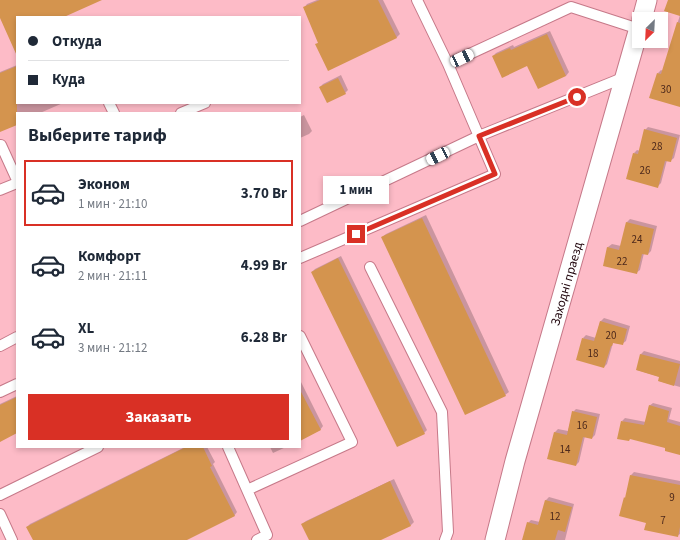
<!DOCTYPE html>
<html lang="ru">
<meta charset="utf-8">
<style>
body{margin:0;font-family:"Source Sans 3",sans-serif;background:#f6f6f7;color:#1f2937;height:100vh;display:flex;flex-direction:column;font-size:15px;white-space:nowrap}
*{box-sizing:border-box;margin:0}
p{font-size:13px;color:#747a83}
.icon{flex:none;width:22px;height:22px;fill:none;stroke:currentColor;stroke-width:2;stroke-linecap:round;stroke-linejoin:round}
.map{position:relative;flex:1;overflow:hidden}
.panel{position:absolute;left:16px;top:112px;width:285px;height:336px;display:flex;flex-direction:column;background:#fff;border-radius:0px;box-shadow:0 2px 6px #0003}
.panel>*{flex:none}
.banner{position:absolute;left:16px;top:16px;width:285px;height:88px;border-radius:0px;box-shadow:0 2px 6px #0003;display:grid;align-content:center;height:88px;padding:0 12px;background:#fff}
.needle{width:26px;rotate:204deg}
.fabs{position:absolute;left:632px;top:12px;display:grid;gap:8px}
.fabs a{display:grid;place-items:center;width:36px;height:36px;border-radius:0px;background:#fff;box-shadow:0 2px 6px #0003;font-size:20px}
.end{position:absolute;width:18px;height:18px;margin:-9px;border:5px solid #d93025;background:#fff;box-shadow:0 0 0 2px #fff}
.from{border-radius:50%}
.bubble{position:absolute;height:28px;border-radius:0px;background:#fff;box-shadow:0 2px 6px #0003;font-size:13px;font-weight:700;line-height:28px;text-align:center}
.car{position:absolute;width:12px;height:24px;margin:-12px -6px;border-radius:5px;box-shadow:0 0 3px 1px #0007;background:linear-gradient(#fff 24%,#345 0 40%,#fff 0 76%,#345 0 86%,#fff 0)}
.banner b{display:flex;align-items:center;gap:14px;height:38px;font-size:15px}
.banner b+b{border-top:1px solid #e0e1e3}
.banner i{width:10px;height:10px;background:#1f2937}
ul{padding:0;list-style:none}
li{display:flex;align-items:center;gap:12px;height:66px;margin:0 8px 6px;padding:0 4px;border:2px solid transparent;border-radius:0px}
li div{flex:1}
li b{display:block;font-size:15px}
li em{font-style:normal;font-weight:700}
li.current{border-color:#d93025}
li>.icon{width:36px;height:36px;stroke-width:1.5}
h2{padding:0 12px;font-size:18px;line-height:48px}
.button{display:flex;gap:8px;margin-top:auto;padding:8px 12px}
.button a{flex:1;height:46px;border-radius:0px;background:#d93025;color:#fff;font-size:16px;font-weight:700;line-height:46px;text-align:center}
.map>svg:first-child{display:block}
.shadow{fill:#0003}
.building{fill:#d4944e}
.lines{fill:none;stroke-linecap:round;stroke-linejoin:round}
.lane-casing{stroke:#c67989;stroke-width:12}
.street-casing{stroke:#c67989;stroke-width:21}
.lane{stroke:#fff;stroke-width:10}
.street{stroke:#fff;stroke-width:19}
.route{stroke:#d93025;stroke-width:5}
.labels{text-anchor:middle;stroke-width:3;stroke-linejoin:round;paint-order:stroke}
.number-label{font-size:11px;fill:#4d291c}
.street-label{font-size:13px;fill:#20050c;stroke:#fdebee}
</style>
<div class="map">
<svg width="680" height="540" viewBox="0 0 680 540">
<rect width="100%" height="100%" fill="#fdbbc7"/>
<path class="shadow" d="M317,0H383L400,34L396,38L317,44L319,42L304,8L307,4Z
M680,15V105L658,73L661,70L663,71Z
M550,31L569,72L566,76L493,56L496,53L513,45L514,47Z
M17,65V103H63L40,113H17V124L0,131V72Z
M341,75L348,90L345,93L320,87L323,84Z
M304,115L312,131L309,134L300,138V117Z
M648,127L680,135L674,158L670,161L667,160L661,183L658,186L634,153L637,150L640,151L645,130Z
M426,215L509,392L505,395L382,237L386,234Z
M630,219L657,226L651,251L648,254L644,253L640,270L636,273L604,265L608,247L612,244L621,246L627,222Z
M341,256L427,430L424,433L312,272L315,269Z
M604,318L630,326L626,341L622,344L614,343H613L607,364L604,367L583,338L586,335L596,338L600,322Z
M644,351L680,361V387L659,381L660,377L637,370L641,354Z
M300,380L323,426L320,430L300,440Z
M17,396V432L0,440V404Z
M653,403L672,408L669,419L680,422V454L666,448L622,421L625,418L646,422L649,406Z
M576,409L600,414L595,435L592,438L585,436L579,462L576,465L549,458L555,432L558,429L568,431L573,412Z
M185,447H207L215,462L213,464L237,512L234,516L184,540H34L27,527L30,524Z
M270,447H286L273,453Z
M634,472L680,481V534L677,536L647,522L631,475Z
M394,479L414,522L411,525L379,540H310L302,524L306,521Z
M549,497L574,504L565,540H523L528,523L531,520L540,522L546,500Z"/>
<path class="building" d="M0,0H102L64,17H17V56L0,18Z
M320,0H378L397,38L328,71L315,44L318,43L303,7Z
M668,0H680V16L664,11Z
M677,22L680,23V107L649,98L657,73L661,74Z
M547,34L566,76L538,89L527,66L502,78L492,56L510,48L511,50Z
M17,66V125L0,132V73Z
M338,78L346,94L327,103L319,87Z
M644,129L677,138L671,162L665,161L658,188L626,179L633,153L638,154Z
M422,218L506,396L465,415L381,237Z
M626,222L654,229L648,255L642,254L637,274L603,266L607,247L619,250Z
M338,258L425,434L397,447L311,272Z
M600,321L627,329L623,345L613,343L612,346H611L604,368L576,360L582,338L594,341Z
M640,354L680,364L674,386L658,381L659,377L636,370Z
M300,390L321,430L300,441Z
M17,397V433L0,442V405Z
M649,405L669,411L667,422L680,426V455L665,451V448L630,439L629,441L617,439L621,421L644,425Z
M572,411L597,417L592,439L583,437L576,466L547,459L554,432L567,435Z
M186,447H203L212,466L210,467L235,516L187,540H33L26,527Z
M630,475L680,485V527L678,537L644,530L646,523L619,516L624,497L625,498Z
M390,481L411,526L381,540H309L301,524Z
M545,500L572,507L565,532L558,530L555,540H522L527,522L538,525Z"/>
<g class="lines">
<defs>
<path id="lane" d="M417,0L448,64
M109,103L114,113
M181,113L205,103
M1,145L17,180
M0,190L17,183
M300,221L479,136L625,77
M300,258L495,174L448,64L571,7L639,29
M370,267L442,412L448,532L445,540
M0,346L17,337
M0,392L17,384
M228,447L267,535L257,540
M247,490L352,442L300,336
M0,495L98,447
M0,514L12,540"/>
<g id="street">
<path d="M642,19L647,0"/>
<path id="s1" d="M495,540L515,461L639,28"/>
</g>
</defs>
<use href="#lane" class="lane-casing"/>
<use href="#street" class="street-casing"/>
<use href="#lane" class="lane"/>
<use href="#street" class="street"/>
</g>
<g class="lines">
<path class="route" d="M356,234L495,174L479,136L577,97"/>
</g>
<g class="labels">
<g class="number-label">
<text x="666" y="93">30</text>
<text x="657" y="150">28</text>
<text x="645" y="174">26</text>
<text x="637" y="243">24</text>
<text x="622" y="265">22</text>
<text x="611" y="339">20</text>
<text x="593" y="357">18</text>
<text x="582" y="429">16</text>
<text x="565" y="453">14</text>
<text x="672" y="501">9</text>
<text x="555" y="520">12</text>
<text x="663" y="524">7</text>
</g>
<g class="street-label">
<text dy="5" stroke="none"><textPath href="#s1" startOffset="266">Заходні праезд</textPath></text>
</g>
</g>
</svg>
<div class="fabs">
<a><svg class="needle" viewBox="-14 -14 28 28"><path d="M0-13l5 13h-10z" fill="#e53935"/><path d="M0 13l5-13h-10z" fill="#747a83"/></svg></a>
</div>
<i class="end from" style="left:577px;top:97px"></i>
<i class="end" style="left:356px;top:234px"></i>
<div class="bubble" style="left:323px;top:176px;width:66px">1 мин</div>
<i class="car" style="left:462px;top:58px;rotate:65deg"></i>
<i class="car" style="left:438px;top:156px;rotate:244deg"></i>
<div class="banner">
<b><i class="from"></i>Откуда</b>
<b><i></i>Куда</b>
</div>
<section class="panel">
<h2>Выберите тариф</h2>
<ul>
<li class="current"><svg class="icon" aria-label="car" viewBox="0 0 24 24"><path d="M5 17H2v-5l4-1 3-4h7l3 4 3 1v5h-3M9 17h6M6 11h13"/><circle cx="7" cy="17" r="2"/><circle cx="17" cy="17" r="2"/></svg><div><b>Эконом</b><p>1 мин · 21:10</p></div><em>3.70 Br</em></li>
<li><svg class="icon" aria-label="car" viewBox="0 0 24 24"><path d="M5 17H2v-5l4-1 3-4h7l3 4 3 1v5h-3M9 17h6M6 11h13"/><circle cx="7" cy="17" r="2"/><circle cx="17" cy="17" r="2"/></svg><div><b>Комфорт</b><p>2 мин · 21:11</p></div><em>4.99 Br</em></li>
<li><svg class="icon" aria-label="car" viewBox="0 0 24 24"><path d="M5 17H2v-5l4-1 3-4h7l3 4 3 1v5h-3M9 17h6M6 11h13"/><circle cx="7" cy="17" r="2"/><circle cx="17" cy="17" r="2"/></svg><div><b>XL</b><p>3 мин · 21:12</p></div><em>6.28 Br</em></li>
</ul>
<div class="button"><a>Заказать</a></div>
</section>
</div>
